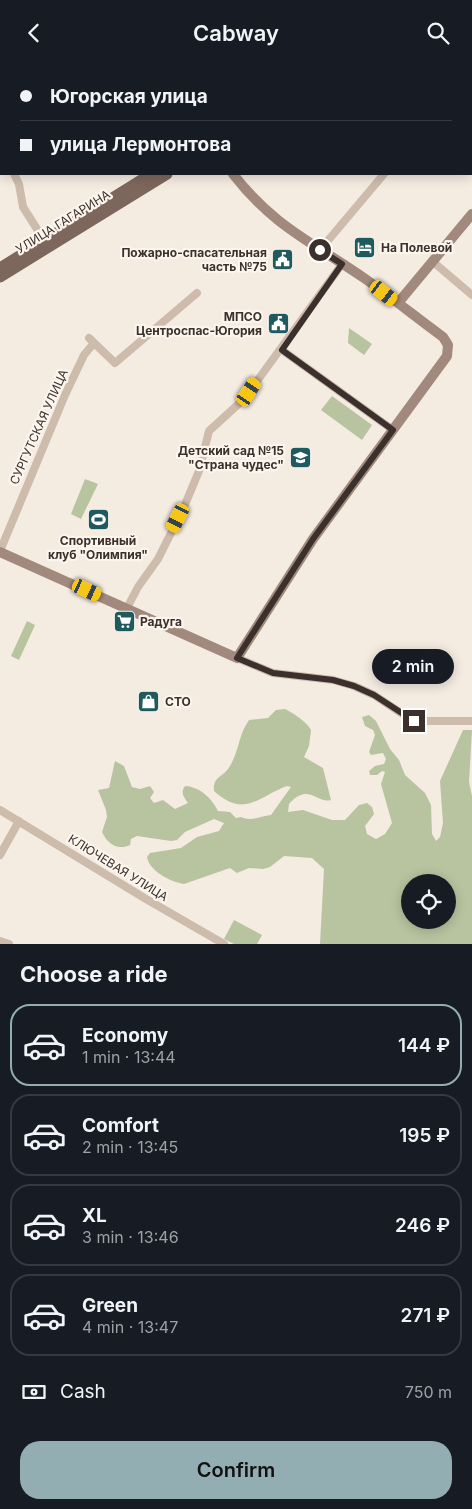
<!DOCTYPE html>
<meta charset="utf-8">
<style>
body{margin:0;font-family:Inter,sans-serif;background:#20242c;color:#f1f3f6;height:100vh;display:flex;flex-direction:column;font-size:19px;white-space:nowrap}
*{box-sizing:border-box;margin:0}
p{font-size:16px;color:#9ea1a6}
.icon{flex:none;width:28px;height:28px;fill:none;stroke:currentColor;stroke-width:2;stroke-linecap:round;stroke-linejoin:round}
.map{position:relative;height:879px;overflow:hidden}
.sheet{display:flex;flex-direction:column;background:#171b24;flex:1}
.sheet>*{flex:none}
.hud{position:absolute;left:0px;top:0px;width:472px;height:110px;box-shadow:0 2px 12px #0003;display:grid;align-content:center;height:110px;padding:0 20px;background:#171b24}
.tools{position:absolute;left:401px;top:809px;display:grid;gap:10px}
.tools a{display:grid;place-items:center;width:55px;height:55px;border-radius:50%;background:#171b24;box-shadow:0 2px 12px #0003;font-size:25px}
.end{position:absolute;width:22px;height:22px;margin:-11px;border:6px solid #3b302b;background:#fff;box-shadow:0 0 0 2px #fff}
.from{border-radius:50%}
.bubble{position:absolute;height:35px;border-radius:18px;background:#171b24;box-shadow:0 2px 12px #0003;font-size:16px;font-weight:600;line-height:35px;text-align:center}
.car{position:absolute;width:15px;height:30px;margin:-15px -8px;border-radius:6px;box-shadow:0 0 4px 1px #0007;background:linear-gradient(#f5c518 24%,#345 0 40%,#f5c518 0 76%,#345 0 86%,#f5c518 0)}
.hud b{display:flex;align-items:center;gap:18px;height:48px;font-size:19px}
.hud b+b{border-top:1px solid #363941}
.hud i{width:12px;height:12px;background:#f1f3f6}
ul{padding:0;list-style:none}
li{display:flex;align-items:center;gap:15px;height:82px;margin:0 10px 8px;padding:0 10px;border:2px solid #363941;border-radius:20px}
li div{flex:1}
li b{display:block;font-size:19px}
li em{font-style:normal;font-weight:600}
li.current{border-color:#92aeb2}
li>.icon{width:45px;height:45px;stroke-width:1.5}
h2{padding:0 20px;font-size:22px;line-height:60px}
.pay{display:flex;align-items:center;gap:12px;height:55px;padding:0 20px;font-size:19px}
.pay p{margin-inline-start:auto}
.cta{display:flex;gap:10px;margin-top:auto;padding:10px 20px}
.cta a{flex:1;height:58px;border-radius:20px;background:#92aeb2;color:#111;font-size:20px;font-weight:600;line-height:58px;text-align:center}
header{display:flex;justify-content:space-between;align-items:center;height:65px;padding:0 20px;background:#171b24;font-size:22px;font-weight:600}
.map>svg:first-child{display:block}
.green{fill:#b8c4a0;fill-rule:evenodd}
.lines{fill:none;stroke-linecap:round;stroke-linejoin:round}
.street{stroke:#cdbbac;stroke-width:8}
.secondary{stroke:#a18a7d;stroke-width:10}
.primary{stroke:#7d675c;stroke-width:11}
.route{stroke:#3b302b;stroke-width:6}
.labels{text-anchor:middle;stroke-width:4.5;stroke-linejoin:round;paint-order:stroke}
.street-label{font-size:12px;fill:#3b302b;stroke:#fbf5ee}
.poi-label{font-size:12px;font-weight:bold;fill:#3b302b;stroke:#fbf5ee;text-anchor:start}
</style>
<header><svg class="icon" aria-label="back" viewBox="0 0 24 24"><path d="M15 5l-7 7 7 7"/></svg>Cabway<svg class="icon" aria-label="search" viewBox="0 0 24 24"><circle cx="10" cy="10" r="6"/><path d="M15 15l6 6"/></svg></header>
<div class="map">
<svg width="472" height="879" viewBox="0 0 472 879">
<rect width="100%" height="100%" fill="#f4ebe1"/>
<path class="green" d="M349,263L372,279L364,290L348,278Z
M332,331L372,360L362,375L321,345Z
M85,414L98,419L81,454L71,449Z
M27,556L35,560L19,595L11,591Z
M285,644C293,648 307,657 311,665L309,681L304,692L323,703L331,735C317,739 308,717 289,739L288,747L303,745L332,755H345L359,740L367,738L372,742L374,749L365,761L367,769L376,774L385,769L392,758L381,719L385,707L382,706L377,710H370L369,706L375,701L384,699L386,694L383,688L371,690L369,687L375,670L373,665L365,661L362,652L369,650L376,656L390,684L399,695L405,710L425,728L431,740L432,769L436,776L440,772L443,758L440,716L463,665H472L469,717L472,731V879H320L324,804L312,793L284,791L270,802L263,804L249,803L237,808L230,803L184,819C171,817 149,806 147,792L150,788L181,783L197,772L219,766L224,758L214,754L185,767L177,775L171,776L137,771L131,774L130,780C117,786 107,778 102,767L107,752L106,745L98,725L109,723L115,696L124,701L132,722L140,724L150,721L154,727L150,733L154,738L163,735L175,744L188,738C184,732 180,728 185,721C201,722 212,734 218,746L230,747L236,753L241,752C252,757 260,751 271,750L291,722L287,721C259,731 245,754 214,726C213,712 221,713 228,704C239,689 238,670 249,655L268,653L276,645ZM410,818H448V855H410Z
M234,855L262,870L257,879H234L224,874Z"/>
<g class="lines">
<path class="street" d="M200,0L201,1
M471,5L472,4
M0,78L1,82
M14,109L19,119L23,142L44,175
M320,185L384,109
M432,196L472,230
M89,273L115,298L197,228
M282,285L393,365
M0,486L65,330L84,290L94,278
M127,543L138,522L158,494L184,442L199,406L209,366L244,334L342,199
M237,593L273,608L333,615L354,621L374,630L413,656H472
M0,745L146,834L224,879
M0,790L19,756
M0,876L9,879"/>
<path class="secondary" d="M398,238L472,149
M0,487L237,593L313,474L447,291L448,280L443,272C417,253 391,232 364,213C312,177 273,161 233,109"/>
<path class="primary" d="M294,1L295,0
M304,1L305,0
M0,203L151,109
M0,212L167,109"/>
</g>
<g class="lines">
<path class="route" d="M320,185L342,199L282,285L393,365L313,474L237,593L273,608L333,615L354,621L374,630L414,656"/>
</g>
<defs>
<symbol id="hotel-square" viewBox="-11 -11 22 22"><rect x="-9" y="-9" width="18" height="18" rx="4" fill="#1f5a5e" stroke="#fbf5ee"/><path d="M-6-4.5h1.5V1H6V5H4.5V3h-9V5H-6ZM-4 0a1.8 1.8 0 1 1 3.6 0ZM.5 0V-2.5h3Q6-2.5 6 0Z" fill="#fff"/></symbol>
<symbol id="civic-square" viewBox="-11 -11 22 22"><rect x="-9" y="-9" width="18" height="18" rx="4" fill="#1f5a5e" stroke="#fbf5ee"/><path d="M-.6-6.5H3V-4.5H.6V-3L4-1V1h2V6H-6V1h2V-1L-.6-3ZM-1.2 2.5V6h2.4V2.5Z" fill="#fff"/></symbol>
<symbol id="school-square" viewBox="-11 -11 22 22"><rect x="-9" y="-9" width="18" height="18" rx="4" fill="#1f5a5e" stroke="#fbf5ee"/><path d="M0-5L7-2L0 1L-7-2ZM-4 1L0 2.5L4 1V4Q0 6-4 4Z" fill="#fff"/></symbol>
<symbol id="stadium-square" viewBox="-11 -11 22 22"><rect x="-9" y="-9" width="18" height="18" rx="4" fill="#1f5a5e" stroke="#fbf5ee"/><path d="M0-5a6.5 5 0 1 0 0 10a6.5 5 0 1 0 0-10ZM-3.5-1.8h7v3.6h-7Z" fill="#fff"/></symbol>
<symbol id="supermarket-square" viewBox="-11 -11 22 22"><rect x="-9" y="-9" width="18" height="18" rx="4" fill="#1f5a5e" stroke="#fbf5ee"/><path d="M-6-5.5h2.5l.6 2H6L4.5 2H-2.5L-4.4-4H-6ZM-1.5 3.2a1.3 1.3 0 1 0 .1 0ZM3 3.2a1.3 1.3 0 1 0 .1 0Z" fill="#fff"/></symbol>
<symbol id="shop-square" viewBox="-11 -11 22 22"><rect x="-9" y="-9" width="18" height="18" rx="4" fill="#1f5a5e" stroke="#fbf5ee"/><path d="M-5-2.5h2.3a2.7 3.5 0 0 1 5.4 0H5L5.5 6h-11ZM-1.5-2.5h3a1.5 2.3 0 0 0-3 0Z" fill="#fff"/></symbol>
</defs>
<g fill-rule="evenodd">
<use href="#hotel-square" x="352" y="170" width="25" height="25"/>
<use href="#civic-square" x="270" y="182" width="25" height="25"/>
<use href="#civic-square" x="266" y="246" width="25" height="25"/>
<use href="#school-square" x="288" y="380" width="25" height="25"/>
<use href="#stadium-square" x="86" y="442" width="25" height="25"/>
<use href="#supermarket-square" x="112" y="544" width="25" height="25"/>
<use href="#shop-square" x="136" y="624" width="25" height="25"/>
</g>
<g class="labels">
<g class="street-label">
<text transform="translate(63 157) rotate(-32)" y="4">УЛИЦА ГАГАРИНА</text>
<text transform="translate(39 362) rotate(-66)" y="4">СУРГУТСКАЯ УЛИЦА</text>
<text transform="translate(118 803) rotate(32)" y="4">КЛЮЧЕВАЯ УЛИЦА</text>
</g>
<g class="poi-label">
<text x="381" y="187">На Полевой</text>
<text x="267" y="192" text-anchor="end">Пожарно-спасательная<tspan x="267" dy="14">часть №75</tspan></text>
<text x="262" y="256" text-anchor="end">МПСО<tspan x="262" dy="14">Центроспас-Югория</tspan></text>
<text x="284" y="390" text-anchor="end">Детский сад №15<tspan x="284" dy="14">"Страна чудес"</tspan></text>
<text x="98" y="480" text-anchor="middle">Спортивный<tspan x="98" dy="14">клуб "Олимпия"</tspan></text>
<text x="140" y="561">Радуга</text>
<text x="165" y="641">СТО</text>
</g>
</g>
</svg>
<div class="tools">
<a><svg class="icon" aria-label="locate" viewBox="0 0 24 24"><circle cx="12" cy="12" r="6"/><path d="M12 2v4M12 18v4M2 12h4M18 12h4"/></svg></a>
</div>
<i class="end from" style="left:320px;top:185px"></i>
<i class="end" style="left:414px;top:656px"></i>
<div class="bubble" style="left:372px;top:584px;width:82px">2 min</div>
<i class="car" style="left:384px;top:228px;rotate:128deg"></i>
<i class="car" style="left:249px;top:327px;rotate:33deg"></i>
<i class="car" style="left:178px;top:453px;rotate:207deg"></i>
<i class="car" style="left:87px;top:525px;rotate:115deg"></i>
<div class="hud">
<b><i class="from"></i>Югорская улица</b>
<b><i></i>улица Лермонтова</b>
</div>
</div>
<section class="sheet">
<h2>Choose a ride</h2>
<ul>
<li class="current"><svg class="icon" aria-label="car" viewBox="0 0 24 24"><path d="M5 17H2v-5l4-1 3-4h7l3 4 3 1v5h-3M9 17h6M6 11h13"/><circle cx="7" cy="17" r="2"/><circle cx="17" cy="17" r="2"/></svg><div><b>Economy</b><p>1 min · 13:44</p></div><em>144 ₽</em></li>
<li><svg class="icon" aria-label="car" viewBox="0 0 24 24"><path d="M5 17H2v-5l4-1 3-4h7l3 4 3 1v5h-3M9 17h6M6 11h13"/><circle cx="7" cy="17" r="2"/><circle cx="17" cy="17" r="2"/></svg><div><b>Comfort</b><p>2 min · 13:45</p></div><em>195 ₽</em></li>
<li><svg class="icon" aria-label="car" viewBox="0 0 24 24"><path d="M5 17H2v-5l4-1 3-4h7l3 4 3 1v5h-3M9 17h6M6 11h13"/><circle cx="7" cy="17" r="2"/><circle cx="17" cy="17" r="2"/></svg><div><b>XL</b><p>3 min · 13:46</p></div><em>246 ₽</em></li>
<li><svg class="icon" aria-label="car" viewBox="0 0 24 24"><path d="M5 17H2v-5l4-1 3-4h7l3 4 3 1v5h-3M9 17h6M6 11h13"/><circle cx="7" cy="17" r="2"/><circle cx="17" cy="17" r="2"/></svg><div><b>Green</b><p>4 min · 13:47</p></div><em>271 ₽</em></li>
</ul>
<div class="pay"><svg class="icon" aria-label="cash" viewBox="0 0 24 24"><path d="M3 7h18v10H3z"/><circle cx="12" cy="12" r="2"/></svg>Cash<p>750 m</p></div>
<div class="cta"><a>Confirm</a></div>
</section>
